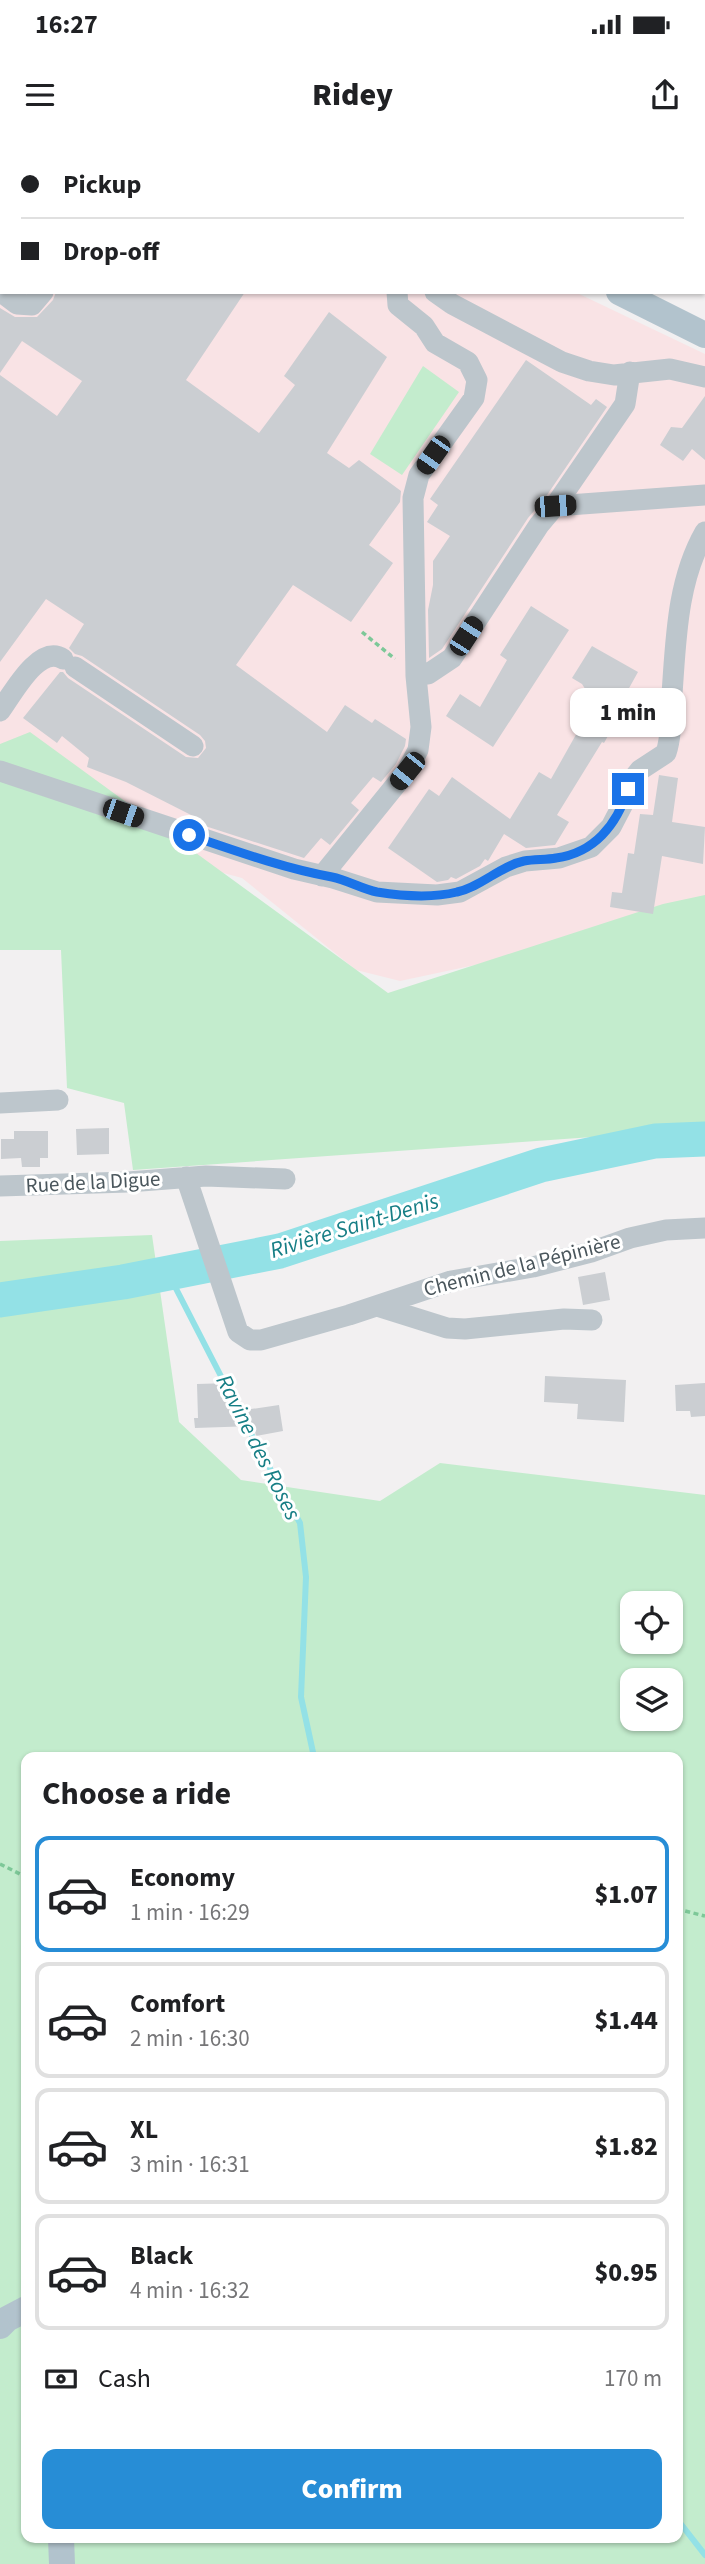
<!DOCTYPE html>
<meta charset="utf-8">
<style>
body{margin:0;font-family:"Source Sans 3",sans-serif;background:#f6f6f6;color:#202124;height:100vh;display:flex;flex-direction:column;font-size:26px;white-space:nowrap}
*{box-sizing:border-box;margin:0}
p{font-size:23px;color:#757577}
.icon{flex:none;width:38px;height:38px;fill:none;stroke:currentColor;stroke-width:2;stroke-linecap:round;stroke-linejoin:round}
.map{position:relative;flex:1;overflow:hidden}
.sheet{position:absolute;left:21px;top:1612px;width:662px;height:791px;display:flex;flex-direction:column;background:#fff;border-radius:14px;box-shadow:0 2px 5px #0004}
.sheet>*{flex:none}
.banner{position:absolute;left:0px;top:0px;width:705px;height:154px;box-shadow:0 2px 5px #0004;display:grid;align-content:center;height:154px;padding:0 21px;background:#fff}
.buttons{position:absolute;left:620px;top:1451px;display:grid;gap:14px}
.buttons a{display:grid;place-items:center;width:63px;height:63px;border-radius:14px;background:#fff;box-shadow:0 2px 5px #0004;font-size:35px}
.end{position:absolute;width:32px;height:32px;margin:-16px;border:9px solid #1a73e8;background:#fff;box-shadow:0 0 0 4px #fff}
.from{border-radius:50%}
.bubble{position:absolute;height:49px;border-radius:14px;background:#fff;box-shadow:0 2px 5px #0004;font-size:23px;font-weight:800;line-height:49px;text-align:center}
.car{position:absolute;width:21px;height:42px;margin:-21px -10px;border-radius:9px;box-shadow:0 0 5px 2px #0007;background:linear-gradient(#222 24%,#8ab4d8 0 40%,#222 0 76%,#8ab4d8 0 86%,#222 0)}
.banner b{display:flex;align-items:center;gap:24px;height:66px;font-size:26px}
.banner b+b{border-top:2px solid #e0e0e0}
.banner i{width:18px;height:18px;background:#202124}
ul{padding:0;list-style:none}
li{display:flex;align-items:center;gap:21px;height:116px;margin:0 14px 10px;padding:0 7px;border:4px solid #e0e0e0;border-radius:14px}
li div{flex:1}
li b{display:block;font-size:26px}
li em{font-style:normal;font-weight:800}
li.current{border-color:#278dd6}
li>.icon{width:63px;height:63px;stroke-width:1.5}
h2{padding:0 21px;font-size:32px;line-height:84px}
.pay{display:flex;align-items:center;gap:18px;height:77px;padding:0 21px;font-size:26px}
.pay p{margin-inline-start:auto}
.action{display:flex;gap:14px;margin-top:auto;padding:14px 21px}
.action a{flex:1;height:80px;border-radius:14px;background:#278dd6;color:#fff;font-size:28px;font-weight:800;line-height:80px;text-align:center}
.status{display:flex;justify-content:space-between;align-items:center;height:49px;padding:0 35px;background:#fff;direction:ltr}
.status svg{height:19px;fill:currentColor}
header{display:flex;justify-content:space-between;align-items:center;height:91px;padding:0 21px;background:#fff;font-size:32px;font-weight:800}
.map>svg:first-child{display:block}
.medical{fill:#f9e3e5}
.green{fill:#c3eccd;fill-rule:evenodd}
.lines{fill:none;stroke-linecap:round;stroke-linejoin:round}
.stream{stroke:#93e1e6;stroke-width:6}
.river{stroke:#93e1e6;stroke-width:35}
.building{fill:#cbced2}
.minor-tunnel{stroke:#c8cacc;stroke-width:21;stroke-dasharray:21 10;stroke-linecap:butt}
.path{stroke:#7dc898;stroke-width:3.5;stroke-dasharray:5 3.5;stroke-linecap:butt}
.minor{stroke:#bdc6cc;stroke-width:21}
.major{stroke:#b2c3cd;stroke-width:26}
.route{stroke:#1a73e8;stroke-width:9}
.labels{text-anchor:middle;stroke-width:6;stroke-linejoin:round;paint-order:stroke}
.street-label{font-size:21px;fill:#4a565c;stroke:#fff}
.water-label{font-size:23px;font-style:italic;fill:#167e85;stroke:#fff}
</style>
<div class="status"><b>16:27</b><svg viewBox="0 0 49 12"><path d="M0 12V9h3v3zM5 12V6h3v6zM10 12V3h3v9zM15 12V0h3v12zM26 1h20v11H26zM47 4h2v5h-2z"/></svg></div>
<header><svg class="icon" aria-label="menu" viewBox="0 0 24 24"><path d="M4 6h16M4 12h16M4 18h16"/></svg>Ridey<svg class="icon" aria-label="share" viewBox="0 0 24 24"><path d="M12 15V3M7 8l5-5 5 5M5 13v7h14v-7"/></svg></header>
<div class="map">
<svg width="705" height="2424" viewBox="0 0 705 2424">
<rect width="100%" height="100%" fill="#f2f0f1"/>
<path class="medical" d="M0,0L279,2H2V152H575L705,214V776L400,841L356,830L242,738L0,673Z"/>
<path class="green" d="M423,226L459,252L402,335L370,314Z
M30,592L388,853L663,764L705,755V989L133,1030L124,963L67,948L61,810H0V604Z
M152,1095L179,1282L241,1340L380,1361L440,1323L705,1355V2424H0V1101ZM632,1463H670V1502H632ZM632,1540H670V1578H632ZM26,1617H677V2398H26Z"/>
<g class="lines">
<path class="stream" d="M683,0L688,2
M704,8L705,9
M168,1133L245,1283L300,1383L306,1437L301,1557L314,1617
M677,2379L705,2415"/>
<path class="river" d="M0,1160L123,1142L280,1111L541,1025L655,1001L705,999"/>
</g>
<path class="building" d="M56,152H245L186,240L259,293L295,245L284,236L329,172L387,217L327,313L349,328L359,320L401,351L400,362L369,405L393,423L351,482L293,445L236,525L327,592L345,565L372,583L375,579L406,599L405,606L396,624L381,642L373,637L351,663L359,670L330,705L321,698L304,718L202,685L193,676L126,642L87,627L89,618L62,596L57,603L23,578L60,532H63L68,538L186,617L198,618L206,608L205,601L200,595L82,516L75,514L69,508L84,484L46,459L0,522V235L57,276L82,241L22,201L0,233V168L15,177H37L53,160Z
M526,220L591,265L596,259L607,267L545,358L528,378L442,509L429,518L428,470L433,445V421L450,396L427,382L438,365L430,359Z
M705,256V320L692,309L683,321L660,305L671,287L682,288Z
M531,466L569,490L493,607L446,576L460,554L480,567L507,520L500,515Z
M592,506L638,532L623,559L627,562L604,603L602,602L557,675L569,682L555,705L526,708L504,694L488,721L485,719L480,726L456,739L451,737L448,740L437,742L388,708L429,649L439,656L452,637L510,679L539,632L551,639L578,591L571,586L589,555L582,544L572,538Z
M659,635L678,638L672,682L705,687L703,724L662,716L653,774L610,767L612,752L622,753L628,713L634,714L640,674L653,675Z
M109,988V1014L77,1015L76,989Z
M14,991H48V1018H40V1027H22L21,1018L1,1019V999H14Z
M605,1132L610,1160L583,1165L578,1137Z
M545,1236L626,1240L624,1282L577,1279L578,1264L544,1262Z
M230,1243L231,1272L279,1265L283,1291L256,1296L254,1286L195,1288L194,1278H198L197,1244Z
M705,1243V1276L691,1277L690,1271H676L675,1245Z"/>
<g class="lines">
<path class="minor-tunnel" d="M111,2V0"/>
<path class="path" d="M362,492L395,519
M0,1724L26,1737
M677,1769L705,1776"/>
<path class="minor" d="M0,151L17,164L32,165L43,152
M435,152L452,164L562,222L589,231L614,235L670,229L705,237
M555,366L705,355
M75,527L193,606
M416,536L428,534L452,518L539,385L555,366L625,264L630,232
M0,571C12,555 39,503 63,519
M0,631L294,729L333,738L377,752L437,755L460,752L506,727L525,721L559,718L591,707L611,687L624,662L632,640L640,630L666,613C672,595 671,573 672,554C676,499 677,441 705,392
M322,736L407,631L418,610L421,587L416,536L413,358L419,335L474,258L477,240L468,222L435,203L424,186L398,165L397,152
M0,963L58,960
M186,1037L238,1192L250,1200H261L349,1175L451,1141L533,1127L591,1112L630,1098L666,1090L705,1088
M0,1046L128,1042L206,1036L285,1039
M377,1166L447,1188L465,1189L564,1179L592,1180"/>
<path class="major" d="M313,0L317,2
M619,152L705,195
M0,2186L7,2179L26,2169
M61,2398L62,2424"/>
</g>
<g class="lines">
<path class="route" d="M189,695C236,711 283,728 332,737C347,740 362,749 377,752C402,756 433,758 457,752C481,747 500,726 524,721C535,719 546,720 556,718C594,713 617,685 628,649"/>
</g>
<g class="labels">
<g class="street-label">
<text transform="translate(93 1042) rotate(-3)" y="7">Rue de la Digue</text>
<text transform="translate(522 1125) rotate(-14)" y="7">Chemin de la Pépinière</text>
</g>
<g class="water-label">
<text transform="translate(354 1085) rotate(-17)" y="8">Rivière Saint-Denis</text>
<text transform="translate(259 1307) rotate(63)" y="8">Ravine des Roses</text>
</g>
</g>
</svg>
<div class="buttons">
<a><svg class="icon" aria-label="locate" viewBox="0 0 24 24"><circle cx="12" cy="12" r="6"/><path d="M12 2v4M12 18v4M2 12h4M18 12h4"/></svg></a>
<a><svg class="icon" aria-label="layers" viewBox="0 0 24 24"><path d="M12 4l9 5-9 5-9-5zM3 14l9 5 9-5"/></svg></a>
</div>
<i class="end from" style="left:189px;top:695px"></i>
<i class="end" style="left:628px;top:649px"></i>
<div class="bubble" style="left:570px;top:548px;width:116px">1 min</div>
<i class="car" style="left:433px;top:315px;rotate:215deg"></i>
<i class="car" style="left:555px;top:366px;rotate:86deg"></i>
<i class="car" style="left:466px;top:496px;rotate:33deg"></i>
<i class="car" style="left:407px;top:631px;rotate:219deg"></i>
<i class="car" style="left:123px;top:673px;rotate:109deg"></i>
<div class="banner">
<b><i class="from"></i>Pickup</b>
<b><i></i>Drop-off</b>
</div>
<section class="sheet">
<h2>Choose a ride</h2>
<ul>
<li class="current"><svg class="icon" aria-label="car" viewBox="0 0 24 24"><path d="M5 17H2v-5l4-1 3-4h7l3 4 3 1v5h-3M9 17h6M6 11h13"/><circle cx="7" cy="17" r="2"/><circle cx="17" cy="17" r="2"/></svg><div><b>Economy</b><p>1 min · 16:29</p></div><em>$1.07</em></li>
<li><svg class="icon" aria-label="car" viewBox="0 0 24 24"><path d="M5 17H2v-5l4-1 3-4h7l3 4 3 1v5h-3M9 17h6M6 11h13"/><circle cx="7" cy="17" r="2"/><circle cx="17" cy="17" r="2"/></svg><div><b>Comfort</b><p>2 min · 16:30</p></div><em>$1.44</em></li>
<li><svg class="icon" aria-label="car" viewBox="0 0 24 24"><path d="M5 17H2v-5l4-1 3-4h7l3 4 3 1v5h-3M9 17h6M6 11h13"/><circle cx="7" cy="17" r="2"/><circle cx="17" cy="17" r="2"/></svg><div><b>XL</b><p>3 min · 16:31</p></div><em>$1.82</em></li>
<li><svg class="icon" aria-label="car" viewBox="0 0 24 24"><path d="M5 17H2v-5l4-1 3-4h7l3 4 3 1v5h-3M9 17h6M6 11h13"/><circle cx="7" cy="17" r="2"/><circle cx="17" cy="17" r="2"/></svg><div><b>Black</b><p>4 min · 16:32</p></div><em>$0.95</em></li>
</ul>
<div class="pay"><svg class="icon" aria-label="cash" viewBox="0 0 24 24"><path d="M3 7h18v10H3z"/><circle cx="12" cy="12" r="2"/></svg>Cash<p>170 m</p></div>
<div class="action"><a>Confirm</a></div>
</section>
</div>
